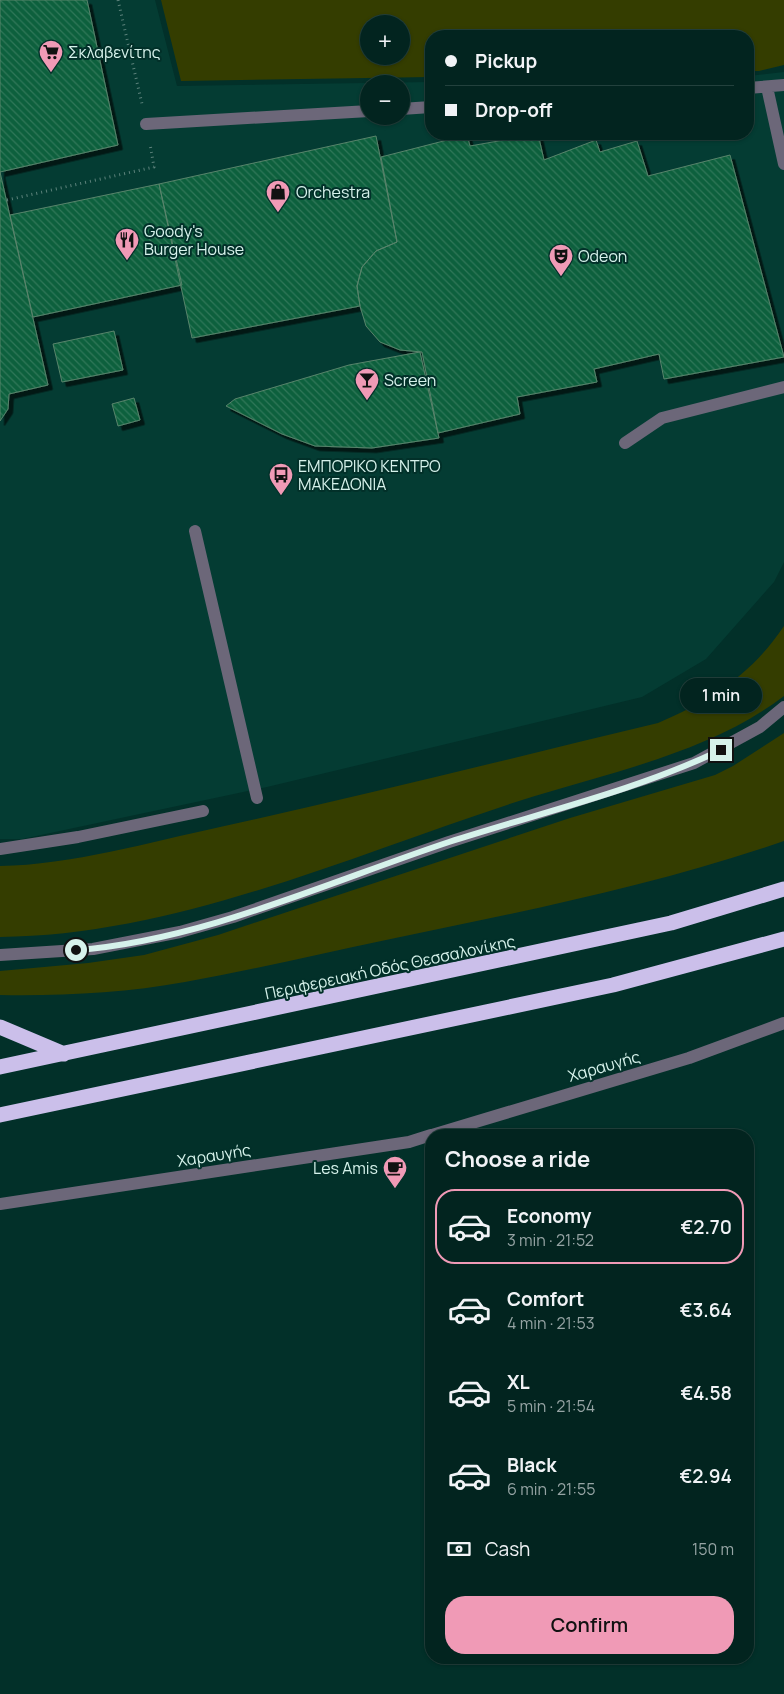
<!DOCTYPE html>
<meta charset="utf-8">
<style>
body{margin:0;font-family:Manrope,sans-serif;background:#0c2c28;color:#f1f3f6;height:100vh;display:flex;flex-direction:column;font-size:19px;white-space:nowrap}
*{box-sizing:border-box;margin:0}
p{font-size:16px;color:#96a4a4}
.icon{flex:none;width:28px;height:28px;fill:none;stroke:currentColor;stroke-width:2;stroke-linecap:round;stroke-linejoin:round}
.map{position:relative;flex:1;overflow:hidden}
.drawer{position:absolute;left:425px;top:1129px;width:329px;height:535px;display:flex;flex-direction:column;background:#02241f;border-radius:20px;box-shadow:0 1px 4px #0004,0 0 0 1px #23413d}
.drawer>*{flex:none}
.guide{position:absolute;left:425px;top:30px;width:329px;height:110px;border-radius:20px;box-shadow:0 1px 4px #0004,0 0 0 1px #23413d;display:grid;align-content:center;height:110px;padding:0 20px;background:#02241f}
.controls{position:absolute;left:360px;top:15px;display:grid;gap:10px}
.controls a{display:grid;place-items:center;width:50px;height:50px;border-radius:50%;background:#02241f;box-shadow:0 1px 4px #0004,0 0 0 1px #23413d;font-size:25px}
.end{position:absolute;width:22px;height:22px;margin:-11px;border:6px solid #d6f2eb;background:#111;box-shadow:0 0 0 2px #111}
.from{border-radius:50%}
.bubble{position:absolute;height:35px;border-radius:18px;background:#02241f;box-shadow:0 1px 4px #0004,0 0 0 1px #23413d;font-size:16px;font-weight:600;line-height:35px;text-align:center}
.guide b{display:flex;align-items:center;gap:18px;height:48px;font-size:19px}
.guide b+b{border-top:1px solid #23413d}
.guide i{width:12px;height:12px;background:#f1f3f6}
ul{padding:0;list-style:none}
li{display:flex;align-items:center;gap:15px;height:75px;margin:0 10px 8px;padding:0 10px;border:2px solid transparent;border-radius:20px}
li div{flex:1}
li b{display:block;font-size:19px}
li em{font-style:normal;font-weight:600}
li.on{border-color:#f09ab6}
li>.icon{width:45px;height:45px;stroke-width:1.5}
h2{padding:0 20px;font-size:22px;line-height:60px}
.pay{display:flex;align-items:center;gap:12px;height:55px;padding:0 20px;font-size:19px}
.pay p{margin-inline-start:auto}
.action{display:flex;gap:10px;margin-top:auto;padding:10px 20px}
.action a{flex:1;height:58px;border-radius:20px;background:#f09ab6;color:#111;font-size:20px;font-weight:600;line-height:58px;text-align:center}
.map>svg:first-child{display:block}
.built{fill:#043c33;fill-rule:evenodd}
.grass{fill:#343d00;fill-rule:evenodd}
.building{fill:url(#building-back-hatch);stroke:#58846b;filter:url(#shadow)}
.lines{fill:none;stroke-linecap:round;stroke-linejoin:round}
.path{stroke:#5c827b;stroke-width:3;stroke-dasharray:1 4;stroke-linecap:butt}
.lane{stroke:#6c6779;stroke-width:12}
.street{stroke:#6c6779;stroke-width:12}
.highway{stroke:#cbbfea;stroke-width:15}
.route{stroke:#d6f2eb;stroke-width:6}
.labels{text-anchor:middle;stroke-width:4;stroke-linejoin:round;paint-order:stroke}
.poi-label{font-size:16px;fill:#d6f2eb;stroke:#023029;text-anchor:start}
.street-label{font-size:16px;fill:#d6f2eb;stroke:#023029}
</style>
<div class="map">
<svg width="784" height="1694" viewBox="0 0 784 1694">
<defs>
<pattern id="building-back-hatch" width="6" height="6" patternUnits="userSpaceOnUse" patternTransform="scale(1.25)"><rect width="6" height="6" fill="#0e603d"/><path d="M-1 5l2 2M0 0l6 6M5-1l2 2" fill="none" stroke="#307759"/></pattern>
<filter id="shadow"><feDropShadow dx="4.5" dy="4.5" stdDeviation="0" flood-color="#0009"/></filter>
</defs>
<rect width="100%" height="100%" fill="#023029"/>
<path class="built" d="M0,0H155L177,86L431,82V134H748V76L784,72V562L774,582L706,659L642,697L267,787L22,839H0ZM369,84H401V116H369Z"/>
<path class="grass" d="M161,0H784V65L759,71H748V36H431V77L181,81ZM369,24H401V56H369Z
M784,626V696C708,754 609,772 519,801C355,854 175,936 0,937V866C71,865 150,842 220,827C366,795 512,758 658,723C711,700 751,675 784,626Z
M784,733V841C654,886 520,912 386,940C319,954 252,970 185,982C125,993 61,996 0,995V971L88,963L144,955L218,935L570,818L715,775L733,766Z"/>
<path class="building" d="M0,0H87L118,145L0,172Z
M538,134L544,160L596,140L600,152L637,141L648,176L730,155L784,357L664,379L659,354L594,369L597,382L517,397L520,414L438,433L422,352L400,350L380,342L366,326L360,306L357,286L362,267L376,251L397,242L381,157L467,135L470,146Z
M376,136L397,242L376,251L362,267L357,286L360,306L192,338L159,184Z
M0,172L48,385L9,394L8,409L0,421Z
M159,184L182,285L33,317L10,215Z
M114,331L123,370L62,382L53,344Z
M420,352L439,438L372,448L315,446L282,434L226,406L235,399L349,365Z
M134,398L140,420L118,426L112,404Z"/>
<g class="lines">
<path class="path" d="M118,0L142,104
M7,200L154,167L150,144"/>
<path class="lane" d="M767,87L784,164
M748,88L784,85
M401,109L431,107
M146,124L369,111
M625,443L662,418L784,387
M195,531L257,798
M0,849L78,837L203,811"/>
<path class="street" d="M0,955L93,949L180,932L233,917L449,842L694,763L760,727L784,707
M432,1135L689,1058L784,1023
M0,1204L409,1142L431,1135"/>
<path class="highway" d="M0,1027L64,1054
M0,1067L671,923L784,889
M0,1115L613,985L784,939"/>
</g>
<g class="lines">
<path class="route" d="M76,950C201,941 331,881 449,842C539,813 635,791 721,750"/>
</g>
<defs>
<symbol id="supermarket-pin" viewBox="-11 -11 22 30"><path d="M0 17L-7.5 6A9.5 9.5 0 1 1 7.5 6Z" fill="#f09ab6" stroke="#023029"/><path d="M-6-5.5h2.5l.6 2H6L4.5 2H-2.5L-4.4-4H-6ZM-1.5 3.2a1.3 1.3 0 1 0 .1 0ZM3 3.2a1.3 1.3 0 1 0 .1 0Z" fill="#111"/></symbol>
<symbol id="shop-pin" viewBox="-11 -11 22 30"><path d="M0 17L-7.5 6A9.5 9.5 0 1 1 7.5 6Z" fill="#f09ab6" stroke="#023029"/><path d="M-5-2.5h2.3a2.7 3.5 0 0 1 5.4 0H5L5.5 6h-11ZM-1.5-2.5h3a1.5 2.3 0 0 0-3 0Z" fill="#111"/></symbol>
<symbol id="restaurant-pin" viewBox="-11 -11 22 30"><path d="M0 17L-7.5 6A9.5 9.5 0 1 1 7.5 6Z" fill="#f09ab6" stroke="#023029"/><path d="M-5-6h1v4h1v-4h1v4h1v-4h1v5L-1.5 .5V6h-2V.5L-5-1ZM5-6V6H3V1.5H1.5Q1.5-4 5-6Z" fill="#111"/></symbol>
<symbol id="theatre-pin" viewBox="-11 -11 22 30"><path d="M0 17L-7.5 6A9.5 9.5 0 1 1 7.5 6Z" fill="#f09ab6" stroke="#023029"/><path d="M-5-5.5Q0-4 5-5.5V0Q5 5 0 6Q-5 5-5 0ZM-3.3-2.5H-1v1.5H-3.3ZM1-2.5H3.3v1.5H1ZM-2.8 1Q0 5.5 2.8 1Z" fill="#111"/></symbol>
<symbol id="bar-pin" viewBox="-11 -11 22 30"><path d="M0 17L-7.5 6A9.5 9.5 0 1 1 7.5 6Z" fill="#f09ab6" stroke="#023029"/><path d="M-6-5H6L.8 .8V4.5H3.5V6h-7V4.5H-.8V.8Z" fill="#111"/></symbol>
<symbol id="bus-pin" viewBox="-11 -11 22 30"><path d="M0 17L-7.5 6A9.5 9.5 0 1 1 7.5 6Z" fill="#f09ab6" stroke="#023029"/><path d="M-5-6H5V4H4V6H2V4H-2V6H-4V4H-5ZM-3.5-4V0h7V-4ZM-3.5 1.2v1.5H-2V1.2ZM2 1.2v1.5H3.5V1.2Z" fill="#111"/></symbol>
<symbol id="cafe-pin" viewBox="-11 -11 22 30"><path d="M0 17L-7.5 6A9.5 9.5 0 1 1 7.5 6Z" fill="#f09ab6" stroke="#023029"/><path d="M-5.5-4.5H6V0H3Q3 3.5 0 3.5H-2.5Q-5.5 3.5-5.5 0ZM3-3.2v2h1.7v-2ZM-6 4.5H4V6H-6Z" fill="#111"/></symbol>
</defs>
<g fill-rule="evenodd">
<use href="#supermarket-pin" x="37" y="38" width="28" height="38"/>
<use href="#shop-pin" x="264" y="178" width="28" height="38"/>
<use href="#restaurant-pin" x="113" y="226" width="28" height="38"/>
<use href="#theatre-pin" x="547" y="242" width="28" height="38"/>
<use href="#bar-pin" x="353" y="366" width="28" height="38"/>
<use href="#bus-pin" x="267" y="461" width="28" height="38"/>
<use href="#cafe-pin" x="381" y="1154" width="28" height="38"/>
</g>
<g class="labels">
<g class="poi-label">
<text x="68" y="58">Σκλαβενίτης</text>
<text x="296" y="198">Orchestra</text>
<text x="144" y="237">Goody's<tspan x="144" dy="18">Burger House</tspan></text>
<text x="578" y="262">Odeon</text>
<text x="384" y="386">Screen</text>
<text x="298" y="472">ΕΜΠΟΡΙΚΟ ΚΕΝΤΡΟ<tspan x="298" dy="18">ΜΑΚΕΔΟΝΙΑ</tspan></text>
<text x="378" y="1174" text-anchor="end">Les Amis</text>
</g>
<g class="street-label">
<text transform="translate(390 967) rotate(-12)" y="6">Περιφερειακή Οδός Θεσσαλονίκης</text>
<text transform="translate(604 1066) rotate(-16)" y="6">Χαραυγής</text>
<text transform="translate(214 1155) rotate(-9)" y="6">Χαραυγής</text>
</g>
</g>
</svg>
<div class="controls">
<a>+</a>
<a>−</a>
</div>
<i class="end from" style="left:76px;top:950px"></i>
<i class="end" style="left:721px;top:750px"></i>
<div class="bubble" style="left:680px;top:678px;width:82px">1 min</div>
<div class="guide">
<b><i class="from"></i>Pickup</b>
<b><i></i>Drop-off</b>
</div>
<section class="drawer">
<h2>Choose a ride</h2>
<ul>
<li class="on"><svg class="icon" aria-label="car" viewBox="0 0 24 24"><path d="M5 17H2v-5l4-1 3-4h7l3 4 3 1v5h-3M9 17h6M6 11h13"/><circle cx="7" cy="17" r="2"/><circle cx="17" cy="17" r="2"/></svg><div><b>Economy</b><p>3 min · 21:52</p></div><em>€2.70</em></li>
<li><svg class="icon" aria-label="car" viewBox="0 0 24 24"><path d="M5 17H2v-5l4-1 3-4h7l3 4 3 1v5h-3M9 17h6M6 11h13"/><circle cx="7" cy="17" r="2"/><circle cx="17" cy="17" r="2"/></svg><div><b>Comfort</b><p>4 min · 21:53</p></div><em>€3.64</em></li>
<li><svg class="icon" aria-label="car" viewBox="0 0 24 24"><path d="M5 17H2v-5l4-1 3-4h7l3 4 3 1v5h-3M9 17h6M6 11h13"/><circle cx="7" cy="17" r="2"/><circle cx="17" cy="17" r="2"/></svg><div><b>XL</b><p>5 min · 21:54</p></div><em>€4.58</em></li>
<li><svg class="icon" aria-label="car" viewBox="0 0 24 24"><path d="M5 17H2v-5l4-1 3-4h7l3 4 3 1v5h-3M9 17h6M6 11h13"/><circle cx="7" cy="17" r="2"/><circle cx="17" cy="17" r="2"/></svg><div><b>Black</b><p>6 min · 21:55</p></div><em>€2.94</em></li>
</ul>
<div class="pay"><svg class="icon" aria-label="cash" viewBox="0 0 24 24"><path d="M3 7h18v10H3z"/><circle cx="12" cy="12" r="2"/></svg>Cash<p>150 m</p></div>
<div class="action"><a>Confirm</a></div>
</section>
</div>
